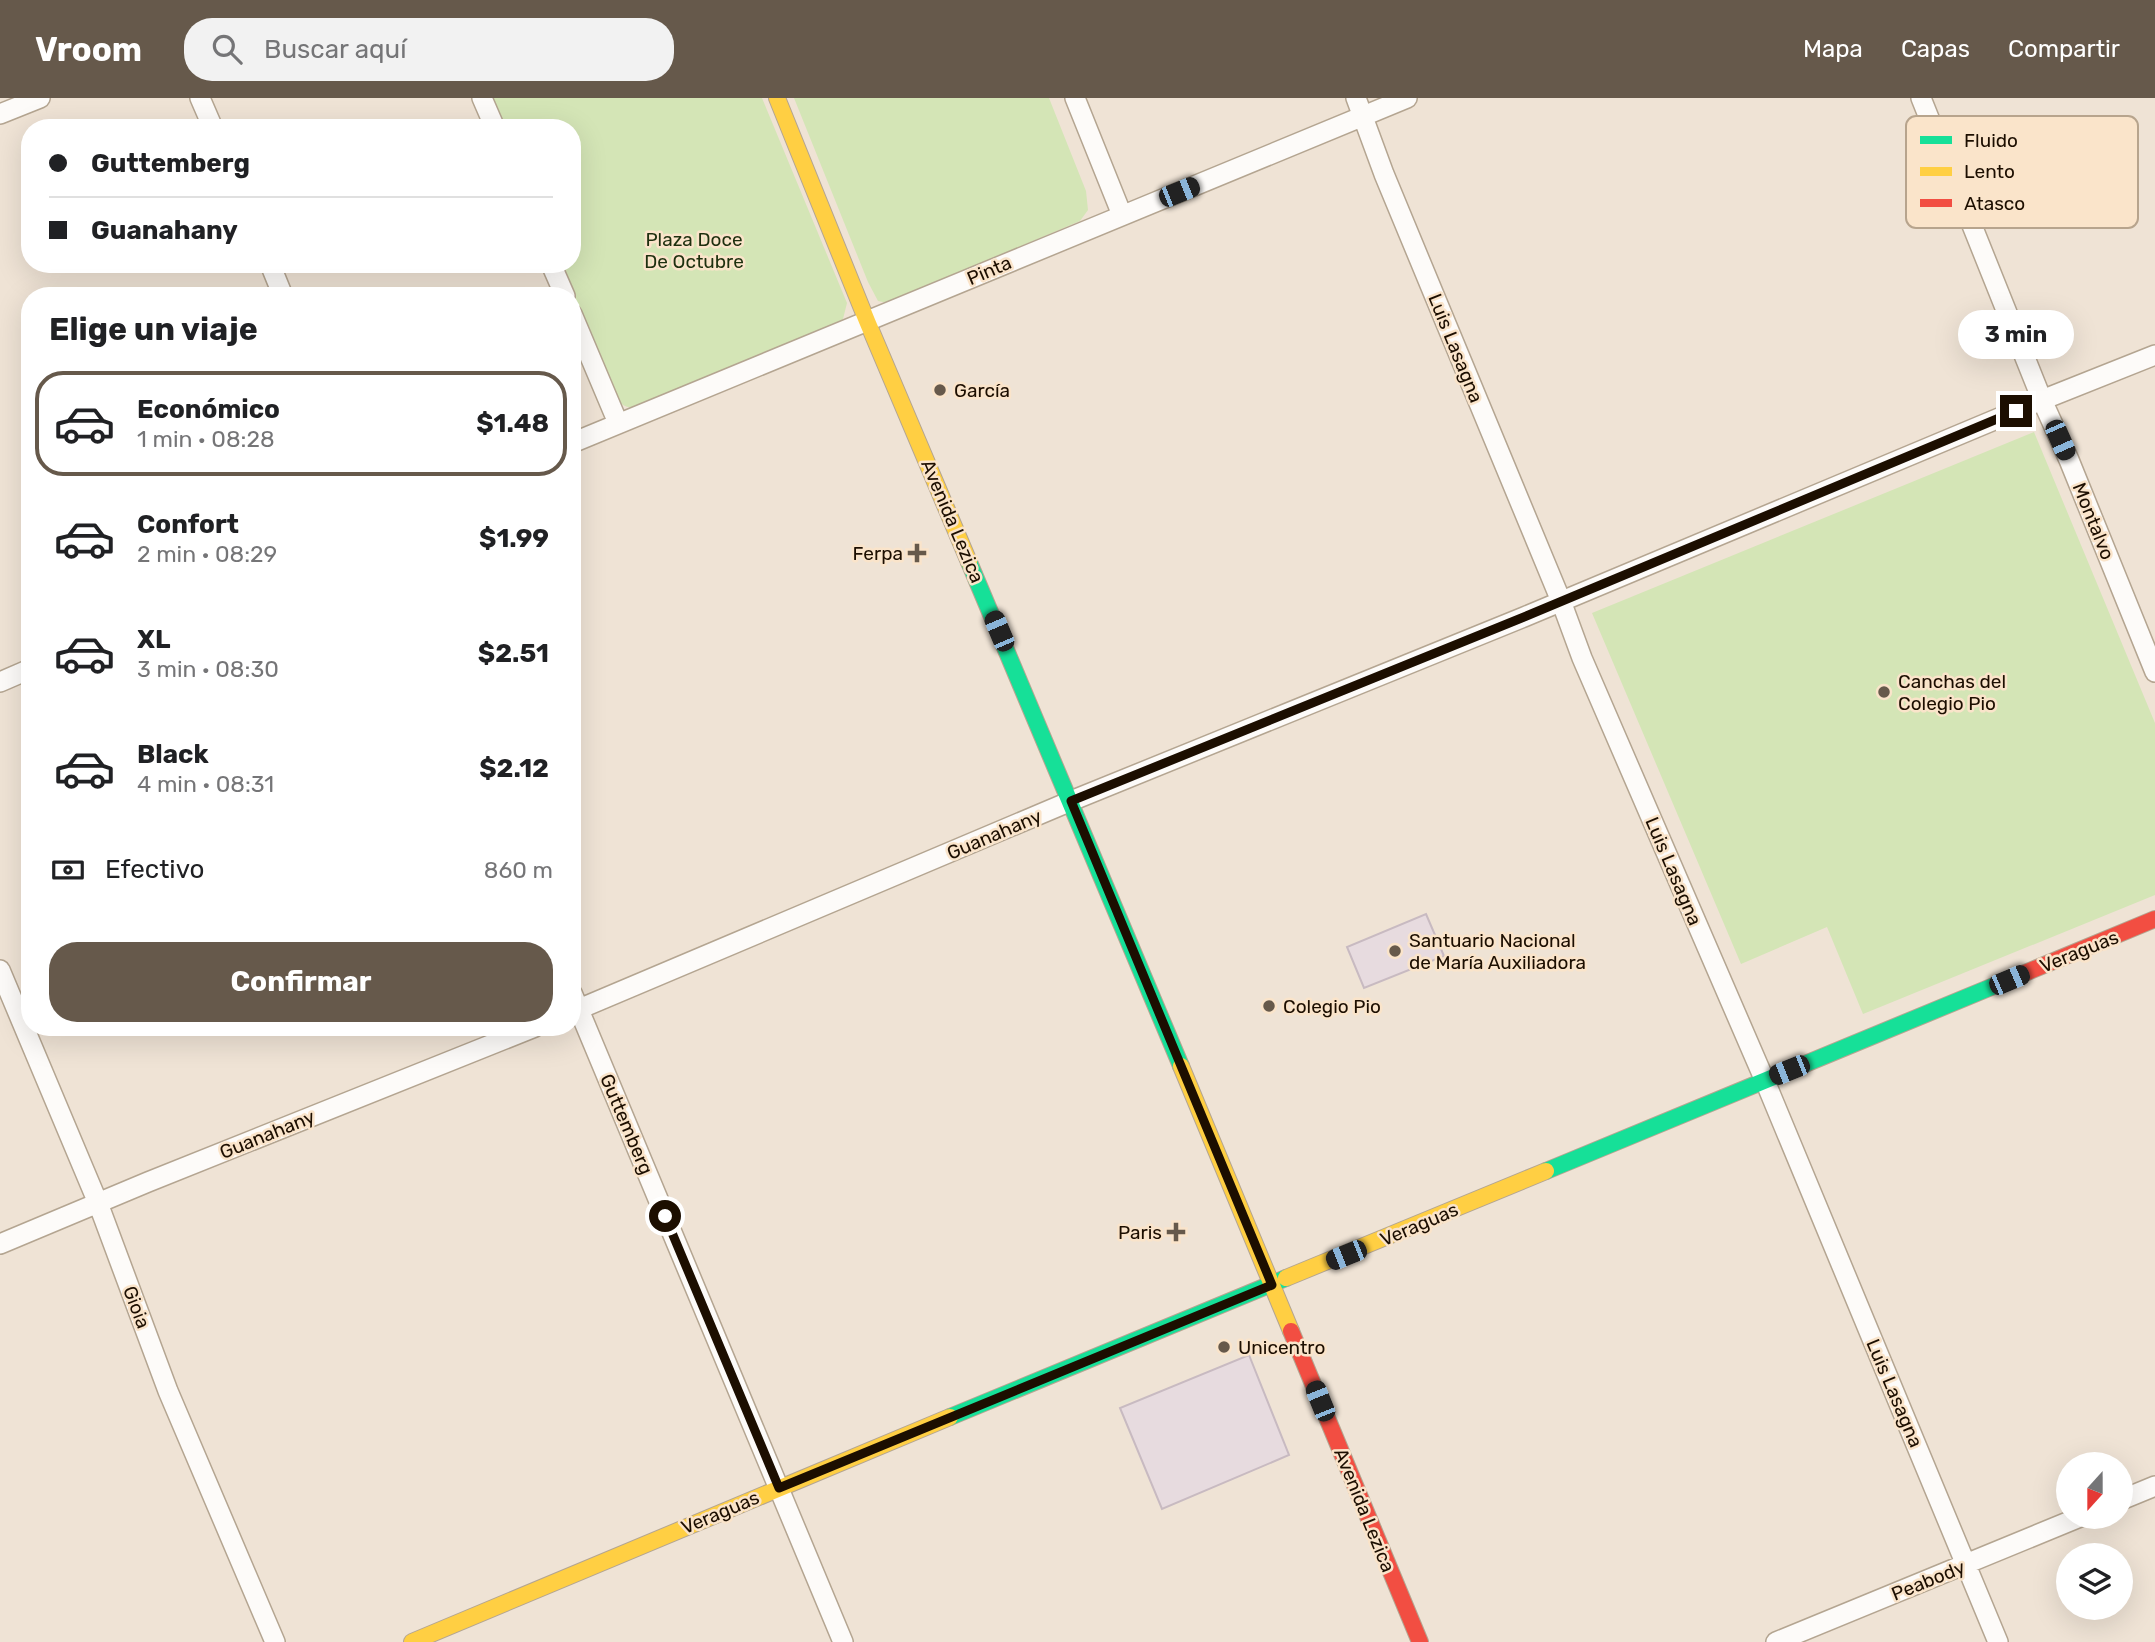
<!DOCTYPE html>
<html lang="es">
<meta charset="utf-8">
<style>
body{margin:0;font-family:Rubik,sans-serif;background:#f2f2f2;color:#202124;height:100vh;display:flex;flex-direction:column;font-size:26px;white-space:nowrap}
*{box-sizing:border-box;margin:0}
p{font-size:23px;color:#757577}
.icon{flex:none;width:38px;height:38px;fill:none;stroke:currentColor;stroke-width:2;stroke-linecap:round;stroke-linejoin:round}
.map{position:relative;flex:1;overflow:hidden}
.drawer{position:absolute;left:21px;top:189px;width:560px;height:749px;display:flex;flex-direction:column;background:#fff;border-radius:28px;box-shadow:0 7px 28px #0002}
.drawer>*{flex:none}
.top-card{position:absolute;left:21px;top:21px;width:560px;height:154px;border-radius:28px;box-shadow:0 7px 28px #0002;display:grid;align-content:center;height:154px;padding:0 28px;background:#fff}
.needle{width:46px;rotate:201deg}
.fabs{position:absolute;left:2056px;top:1354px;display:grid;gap:14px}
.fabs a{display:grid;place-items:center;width:77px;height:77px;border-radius:50%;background:#fff;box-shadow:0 7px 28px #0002;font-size:35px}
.end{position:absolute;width:32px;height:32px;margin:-16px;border:9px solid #1c0e00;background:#fff;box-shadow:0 0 0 4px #fff}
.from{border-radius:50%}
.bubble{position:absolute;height:49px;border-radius:24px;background:#fff;box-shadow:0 7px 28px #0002;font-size:23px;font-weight:700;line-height:49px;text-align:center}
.car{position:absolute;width:21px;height:42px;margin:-21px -10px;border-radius:9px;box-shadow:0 0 5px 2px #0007;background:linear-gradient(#222 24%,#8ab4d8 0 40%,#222 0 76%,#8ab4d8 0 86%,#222 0)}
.top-card b{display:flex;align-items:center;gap:24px;height:66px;font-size:26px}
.top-card b+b{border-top:2px solid #e0e0e0}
.top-card i{width:18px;height:18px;background:#202124}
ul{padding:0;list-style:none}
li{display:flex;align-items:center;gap:21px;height:105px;margin:0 14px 10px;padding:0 14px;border:4px solid transparent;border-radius:28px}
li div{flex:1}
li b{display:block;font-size:26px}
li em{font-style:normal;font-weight:700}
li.on{border-color:#66594b}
li>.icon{width:63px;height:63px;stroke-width:1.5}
h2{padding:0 28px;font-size:32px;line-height:84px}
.pay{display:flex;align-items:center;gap:18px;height:77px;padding:0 28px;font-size:26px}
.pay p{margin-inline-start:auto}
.action{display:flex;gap:14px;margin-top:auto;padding:14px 28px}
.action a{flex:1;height:80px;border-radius:28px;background:#66594b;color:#fff;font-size:28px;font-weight:700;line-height:80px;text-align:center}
header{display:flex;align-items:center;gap:42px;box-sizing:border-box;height:98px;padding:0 35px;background:#66594b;color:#fff}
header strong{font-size:33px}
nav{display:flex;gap:38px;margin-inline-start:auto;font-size:24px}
.search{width:490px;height:63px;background:#f2f2f2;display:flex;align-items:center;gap:18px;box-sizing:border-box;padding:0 24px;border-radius:28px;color:#757577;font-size:26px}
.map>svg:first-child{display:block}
.green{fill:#d4e5b6}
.building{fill:#e7dbdf;stroke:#c8bac1;stroke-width:2}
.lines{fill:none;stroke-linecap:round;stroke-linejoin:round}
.street-casing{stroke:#b4a591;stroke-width:22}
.fast-casing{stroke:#b4a591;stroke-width:18}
.slow-casing{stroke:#b4a591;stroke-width:18}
.jam-casing{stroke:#b4a591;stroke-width:18}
.street{stroke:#fdfbf9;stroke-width:19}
.fast{stroke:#16e098;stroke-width:16}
.slow{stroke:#ffcf43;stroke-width:16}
.jam{stroke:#f24e42;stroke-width:16}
.route{stroke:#1c0e00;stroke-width:9}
.poi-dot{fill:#66594b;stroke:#fae4ca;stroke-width:2.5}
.labels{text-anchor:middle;stroke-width:5;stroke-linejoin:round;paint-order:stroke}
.park-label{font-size:19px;fill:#1e300f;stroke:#fae4ca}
.street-label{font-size:19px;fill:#1c0e00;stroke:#fae4ca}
.poi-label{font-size:19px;fill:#1c0e00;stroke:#fae4ca;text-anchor:start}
.key{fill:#fae4ca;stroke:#b7a48d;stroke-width:2}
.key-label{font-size:19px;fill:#1c0e00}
</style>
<header>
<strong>Vroom</strong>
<div class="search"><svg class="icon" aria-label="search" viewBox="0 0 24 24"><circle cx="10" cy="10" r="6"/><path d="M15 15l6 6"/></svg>Buscar aquí</div>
<nav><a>Mapa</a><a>Capas</a><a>Compartir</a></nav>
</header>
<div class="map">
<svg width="2155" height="1544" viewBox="0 0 2155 1544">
<rect width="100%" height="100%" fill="#efe3d5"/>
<path class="green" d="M490,0H762L847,205L843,221L835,228L637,309C624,311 620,305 612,296L559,166H572V30H503Z
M794,0H1049L1086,93L1088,112L1080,123L895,202L888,205L878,203L868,184Z
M2034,334L2155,625V797L1863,916L1827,829L1741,866L1592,515Z"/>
<path class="building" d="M1426,816L1444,858L1364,890L1347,849Z
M1249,1257L1289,1357L1162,1411L1120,1310Z"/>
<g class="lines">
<defs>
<path id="street" d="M200,0L213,30
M482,0L495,30
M1075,0L1122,117
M1356,0L1384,76L1561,503L1582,560L1765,983L1998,1544
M1921,0L2042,302L2069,362L2155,574
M0,16L40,0
M270,166L283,198
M551,166L565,198
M572,216L618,325
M572,345L1407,0
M0,584L30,571
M0,872L98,1105L168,1293L275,1544
M572,895L843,1544
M572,914L1071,703L1524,519L2042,302L2155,257
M0,1146L148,1084L535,929
M2121,1402L2155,1388
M1776,1544L2080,1419"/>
<path id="fast" d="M969,464L1181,968
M1546,1073L2001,885
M950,1319L1286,1180"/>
<path id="slow" d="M777,0L867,223L969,464
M1181,968L1291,1233
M1286,1180L1546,1073
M412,1544L950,1319"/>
<path id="jam" d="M2001,885L2155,821
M1291,1233L1420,1544"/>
</defs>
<use href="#street" class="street-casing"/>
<use href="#fast" class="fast-casing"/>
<use href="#slow" class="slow-casing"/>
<use href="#jam" class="jam-casing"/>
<use href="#street" class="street"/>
<use href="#fast" class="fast"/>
<use href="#slow" class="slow"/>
<use href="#jam" class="jam"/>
</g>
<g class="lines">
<path class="route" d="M665,1118L779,1390L1272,1187L1071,703L1524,519L2016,313"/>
</g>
<g class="poi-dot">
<circle cx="940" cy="292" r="7"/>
<path d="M913.5 444.5h7v7h7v7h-7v7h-7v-7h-7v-7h7z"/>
<circle cx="1884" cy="594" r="7"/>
<circle cx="1395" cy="853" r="7"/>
<circle cx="1269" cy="908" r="7"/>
<path d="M1172.5 1123.5h7v7h7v7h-7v7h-7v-7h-7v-7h7z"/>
<circle cx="1224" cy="1249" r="7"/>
</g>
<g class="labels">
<g class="park-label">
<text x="694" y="148">Plaza Doce<tspan x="694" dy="22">De Octubre</tspan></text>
</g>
<g class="street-label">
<text transform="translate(989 172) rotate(-23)" y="7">Pinta</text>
<text transform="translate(1456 250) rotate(68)" y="7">Luis Lasagna</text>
<text transform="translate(953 423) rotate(67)" y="7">Avenida Lezica</text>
<text transform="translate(2094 423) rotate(68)" y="7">Montalvo</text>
<text transform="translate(994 736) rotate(-23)" y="7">Guanahany</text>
<text transform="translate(1674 773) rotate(67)" y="7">Luis Lasagna</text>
<text transform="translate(2079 853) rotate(-22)" y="7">Veraguas</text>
<text transform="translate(627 1026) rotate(67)" y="7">Guttemberg</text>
<text transform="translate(267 1036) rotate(-22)" y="7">Guanahany</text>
<text transform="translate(1419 1126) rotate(-23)" y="7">Veraguas</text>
<text transform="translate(137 1209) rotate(69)" y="7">Gioia</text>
<text transform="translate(1895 1295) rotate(67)" y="7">Luis Lasagna</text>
<text transform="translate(1365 1412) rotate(68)" y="7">Avenida Lezica</text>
<text transform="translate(720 1414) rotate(-23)" y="7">Veraguas</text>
<text transform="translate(1928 1482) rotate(-22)" y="7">Peabody</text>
</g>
<g class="poi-label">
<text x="954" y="299">García</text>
<text x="903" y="462" text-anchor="end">Ferpa</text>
<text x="1898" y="590">Canchas del<tspan x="1898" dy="22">Colegio Pio</tspan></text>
<text x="1409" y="849">Santuario Nacional<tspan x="1409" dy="22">de María Auxiliadora</tspan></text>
<text x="1283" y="915">Colegio Pio</text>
<text x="1162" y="1141" text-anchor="end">Paris</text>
<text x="1238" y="1256">Unicentro</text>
</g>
</g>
<rect x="1906" y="18" width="232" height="112" rx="10" class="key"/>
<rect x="1920" y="38" width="32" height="8" fill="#16e098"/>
<rect x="1920" y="69" width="32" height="9" fill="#ffcf43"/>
<rect x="1920" y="101" width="32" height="8" fill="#f24e42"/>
<g class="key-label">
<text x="1964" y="49">Fluido</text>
<text x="1964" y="80">Lento</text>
<text x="1964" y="112">Atasco</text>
</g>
</svg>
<div class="fabs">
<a><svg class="needle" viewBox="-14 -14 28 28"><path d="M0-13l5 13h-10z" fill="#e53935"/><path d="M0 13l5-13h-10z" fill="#757577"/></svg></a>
<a><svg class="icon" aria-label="layers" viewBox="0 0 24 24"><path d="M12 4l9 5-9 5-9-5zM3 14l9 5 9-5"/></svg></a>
</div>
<i class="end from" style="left:665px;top:1118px"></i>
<i class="end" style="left:2016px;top:313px"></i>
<div class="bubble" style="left:1958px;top:212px;width:116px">3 min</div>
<i class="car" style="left:1179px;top:94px;rotate:68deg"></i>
<i class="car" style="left:2060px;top:342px;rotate:156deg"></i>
<i class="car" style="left:999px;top:533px;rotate:337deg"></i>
<i class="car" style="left:2009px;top:882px;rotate:67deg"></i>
<i class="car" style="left:1789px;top:972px;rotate:248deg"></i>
<i class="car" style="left:1346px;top:1157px;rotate:248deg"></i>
<i class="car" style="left:1320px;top:1303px;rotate:338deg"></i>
<div class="top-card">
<b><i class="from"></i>Guttemberg</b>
<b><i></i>Guanahany</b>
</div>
<section class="drawer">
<h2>Elige un viaje</h2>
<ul>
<li class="on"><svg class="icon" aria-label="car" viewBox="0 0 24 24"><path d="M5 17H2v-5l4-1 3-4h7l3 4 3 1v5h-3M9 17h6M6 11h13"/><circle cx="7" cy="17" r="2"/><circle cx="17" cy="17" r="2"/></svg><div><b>Económico</b><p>1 min · 08:28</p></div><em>$1.48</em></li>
<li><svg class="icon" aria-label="car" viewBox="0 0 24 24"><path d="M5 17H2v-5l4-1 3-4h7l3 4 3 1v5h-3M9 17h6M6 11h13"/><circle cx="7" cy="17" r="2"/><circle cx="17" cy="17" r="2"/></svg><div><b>Confort</b><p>2 min · 08:29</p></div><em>$1.99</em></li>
<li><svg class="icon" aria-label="car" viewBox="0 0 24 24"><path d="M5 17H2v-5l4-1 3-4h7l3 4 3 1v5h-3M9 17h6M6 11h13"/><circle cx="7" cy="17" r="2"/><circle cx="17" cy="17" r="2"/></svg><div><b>XL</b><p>3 min · 08:30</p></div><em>$2.51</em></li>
<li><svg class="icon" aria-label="car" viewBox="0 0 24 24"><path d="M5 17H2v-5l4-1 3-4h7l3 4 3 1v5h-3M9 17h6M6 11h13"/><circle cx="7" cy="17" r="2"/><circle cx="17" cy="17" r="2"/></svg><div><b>Black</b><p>4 min · 08:31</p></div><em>$2.12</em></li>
</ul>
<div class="pay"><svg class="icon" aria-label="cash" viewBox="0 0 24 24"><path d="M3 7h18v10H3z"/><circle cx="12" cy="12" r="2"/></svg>Efectivo<p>860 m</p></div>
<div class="action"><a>Confirmar</a></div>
</section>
</div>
